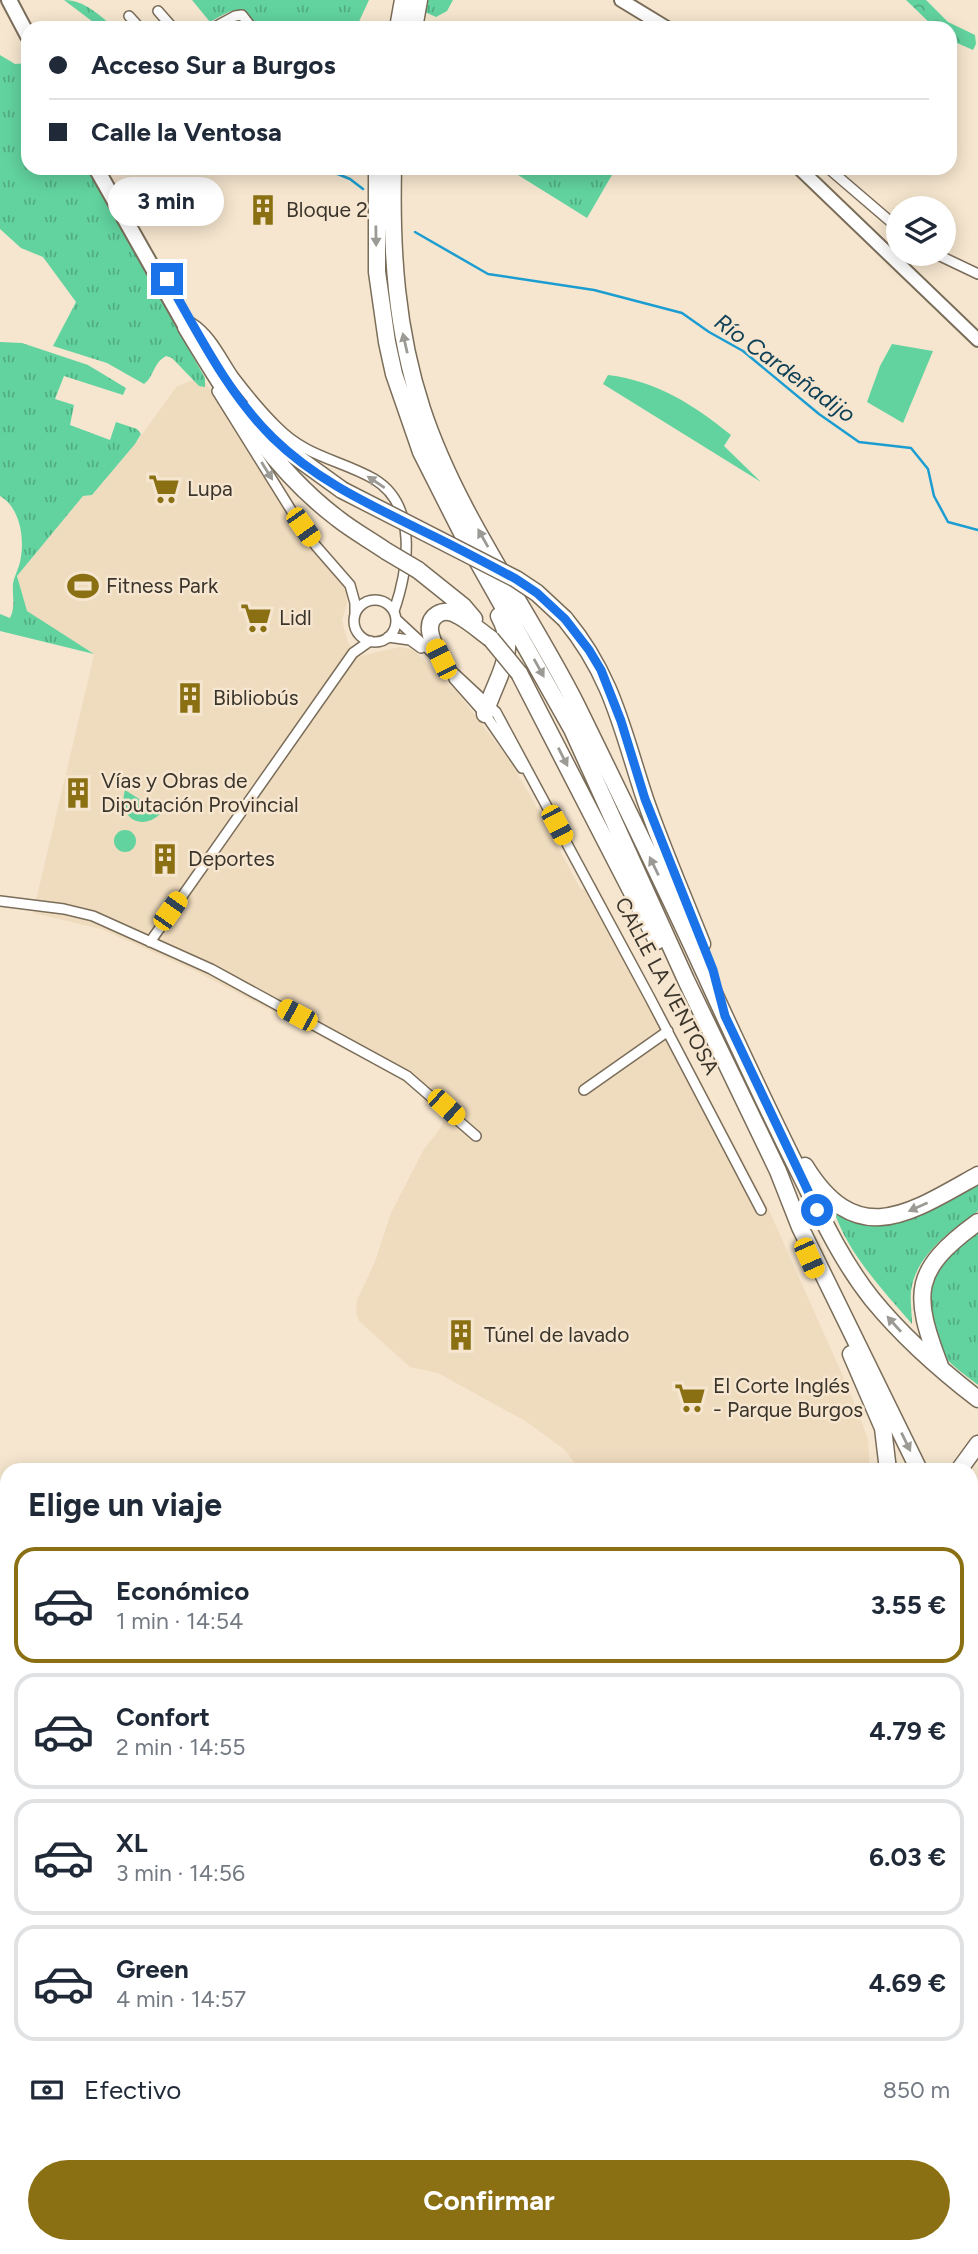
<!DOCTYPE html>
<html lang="es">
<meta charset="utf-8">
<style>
body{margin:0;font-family:Figtree,sans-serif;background:#f6f6f7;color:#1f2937;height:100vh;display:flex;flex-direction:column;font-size:26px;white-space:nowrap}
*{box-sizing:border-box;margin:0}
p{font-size:23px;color:#747a83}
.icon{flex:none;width:38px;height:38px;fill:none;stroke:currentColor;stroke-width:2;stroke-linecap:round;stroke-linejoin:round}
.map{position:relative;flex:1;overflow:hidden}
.sheet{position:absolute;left:0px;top:1463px;width:978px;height:791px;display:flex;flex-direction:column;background:#fff;border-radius:21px 21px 0 0;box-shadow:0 4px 18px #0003}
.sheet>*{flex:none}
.hud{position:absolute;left:21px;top:21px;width:936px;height:154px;border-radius:21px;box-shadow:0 4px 18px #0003;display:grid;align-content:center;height:154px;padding:0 28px;background:#fff}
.fabs{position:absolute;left:886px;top:196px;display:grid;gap:14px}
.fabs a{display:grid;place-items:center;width:70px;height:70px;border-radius:50%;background:#fff;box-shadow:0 4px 18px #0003;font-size:35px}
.end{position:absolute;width:32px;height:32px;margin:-16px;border:9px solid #1a73e8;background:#fff;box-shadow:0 0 0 4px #fff}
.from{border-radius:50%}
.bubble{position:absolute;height:49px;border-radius:24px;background:#fff;box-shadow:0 4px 18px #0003;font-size:23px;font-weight:700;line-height:49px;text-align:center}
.car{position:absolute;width:21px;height:42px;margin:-21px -10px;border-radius:9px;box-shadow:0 0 5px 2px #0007;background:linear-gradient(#f5c518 24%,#345 0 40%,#f5c518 0 76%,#345 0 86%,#f5c518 0)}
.hud b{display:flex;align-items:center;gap:24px;height:66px;font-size:26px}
.hud b+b{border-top:2px solid #e0e1e3}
.hud i{width:18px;height:18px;background:#1f2937}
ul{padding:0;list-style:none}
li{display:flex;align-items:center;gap:21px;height:116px;margin:0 14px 10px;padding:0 14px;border:4px solid #e0e1e3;border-radius:21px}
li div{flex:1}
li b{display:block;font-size:26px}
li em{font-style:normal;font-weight:700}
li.selected{border-color:#8a7013}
li>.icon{width:63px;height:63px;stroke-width:1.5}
h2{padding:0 28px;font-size:32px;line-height:84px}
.pay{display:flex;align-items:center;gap:18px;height:77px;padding:0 28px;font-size:26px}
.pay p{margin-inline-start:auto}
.cta{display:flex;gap:14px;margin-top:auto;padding:14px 28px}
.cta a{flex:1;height:80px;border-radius:42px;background:#8a7013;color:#fff;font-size:28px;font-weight:700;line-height:80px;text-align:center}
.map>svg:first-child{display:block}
.built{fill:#efdbbe}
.grass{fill:url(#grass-tufts)}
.forest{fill:url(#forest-crowns)}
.garden{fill:#62d39f}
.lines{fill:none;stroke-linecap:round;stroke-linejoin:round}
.stream{stroke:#1b9dd1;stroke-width:2.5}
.minor-casing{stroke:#7a6d59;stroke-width:12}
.secondary-casing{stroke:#7a6d59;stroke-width:16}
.primary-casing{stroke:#7a6d59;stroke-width:18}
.motorway-casing{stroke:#7a6d59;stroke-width:19}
.minor{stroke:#fff;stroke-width:9}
.secondary{stroke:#fff;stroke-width:12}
.primary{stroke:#fff;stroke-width:14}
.motorway{stroke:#fff;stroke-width:16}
.motorway-bridge-casing{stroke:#7a6d59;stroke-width:19;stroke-linecap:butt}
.motorway-bridge{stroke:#fff;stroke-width:16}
.oneway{fill:#9c9a95}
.route{stroke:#1a73e8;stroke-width:9}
.labels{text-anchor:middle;stroke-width:5;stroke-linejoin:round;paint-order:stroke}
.poi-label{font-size:21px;fill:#3a342b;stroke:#f6e6cf;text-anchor:start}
.street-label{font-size:21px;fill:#3a342b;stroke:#f6e6cf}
.water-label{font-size:23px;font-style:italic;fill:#0f4056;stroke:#f6e6cf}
</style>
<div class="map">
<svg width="978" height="2254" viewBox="0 0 978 2254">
<defs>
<pattern id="grass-tufts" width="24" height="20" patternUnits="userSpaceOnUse" patternTransform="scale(1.75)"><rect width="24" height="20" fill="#62d39f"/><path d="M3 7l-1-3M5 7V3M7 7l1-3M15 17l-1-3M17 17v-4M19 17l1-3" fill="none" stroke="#52ac82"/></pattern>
<pattern id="forest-crowns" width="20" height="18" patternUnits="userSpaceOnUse" patternTransform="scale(1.75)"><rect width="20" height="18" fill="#62d39f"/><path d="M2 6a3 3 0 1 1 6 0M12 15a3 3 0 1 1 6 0" fill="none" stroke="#52ac82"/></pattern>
</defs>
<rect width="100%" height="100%" fill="#f6e6cf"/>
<path class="built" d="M196,379L206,383L292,521L313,551L346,589L347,604L342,620L348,643L360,656L400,647L411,649L418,654L457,692L507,757L530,795L581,890L595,882L768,1208L850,1392L868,1439L870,1470H580L565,1450L527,1422L438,1373L410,1367L359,1321L356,1312L357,1300L375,1262L391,1213L424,1149L437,1133L444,1121L437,1109L398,1077L195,971L101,929L33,913L94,655L26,611L17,576L83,496L92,495L135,444L177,386Z"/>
<path class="grass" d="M64,0C85,0 100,16 115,28H101Z
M192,0H369L356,28H257C242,1 234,9 210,22Z
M398,0H453L447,11L436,17Z
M0,55L15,64L28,63V168H87L205,378V387L199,386L172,358L166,356C153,363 154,377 144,384L107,363L53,346L76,302L43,257L21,248L0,229Z
M507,168H616L587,218Z
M0,342L22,343L88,365L126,388L123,395L64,376L55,399L74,405L70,425L110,440L116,422L137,429L141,434L135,444L92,495L83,496L17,576L27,611L94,654L0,631V614L10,618C16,606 12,596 13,584C14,577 18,570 20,562C25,541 21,508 0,496Z
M978,1180V1211C951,1231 916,1254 911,1291C910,1301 912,1313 912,1324C883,1290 848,1254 834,1211L860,1222Z
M978,1232V1385C967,1376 954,1368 945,1357C937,1349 934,1332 932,1322C925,1274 943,1259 978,1232Z"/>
<path class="forest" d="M906,0H926L948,22L975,35L976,44L973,50L950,40V28H935Z"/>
<path class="garden" d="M892,344L933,351L903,423L867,402L880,366Z
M608,375C657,381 694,405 731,435L724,446L761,482L603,384Z
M125,790L144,802L166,807C148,834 116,822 125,790Z
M114 841a11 11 0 1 1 22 0a11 11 0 1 1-22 0Z"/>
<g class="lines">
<path class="stream" d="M323,168L350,179L363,189
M415,232L488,274L594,290L682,313L709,332L743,351L819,414L859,442L911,448L928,469L934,496L948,522L978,530
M971,1727L974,1715
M971,1994L978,2041"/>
<defs>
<path id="minor" d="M158,11L173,28
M129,16L140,28
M213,28L235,16L242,15L252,28
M828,168L898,228
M936,254L978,274
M192,323C211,335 221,358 234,377C247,394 261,411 276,426C307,458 339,459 374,479C419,506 408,570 394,611
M217,391L296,518L316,546L350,585L355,603V615
M354 621a21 21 0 1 1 42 0a21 21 0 1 1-42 0Z
M396,619L496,712L650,998L761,1210
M388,637L410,640L421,648
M454,679L485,714L522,768
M0,901L64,909L93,916L211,969L407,1076L476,1136
M150,942L353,653L370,641
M584,1090L668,1031"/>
<path id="secondary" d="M621,0L667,28
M799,168L978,340"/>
<path id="primary" d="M9,0L28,36
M96,168L186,327"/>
<path id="motorway" d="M398,28L403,0
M414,28L419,0
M377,168V272L387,342L394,374L421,452L465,539L572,729L686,980L778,1171L800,1227L919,1470
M393,168C391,250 396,330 422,409C457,515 527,607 577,706C623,800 669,894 712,989C740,1050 769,1112 799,1172C821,1216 841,1260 872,1299C903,1337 939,1369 978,1399
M186,327C228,397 271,468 337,518C352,530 370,540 386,551
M249,410L288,451L342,490
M418,570L463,606L474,619
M565,619C613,677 622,730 645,799C662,848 683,896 702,944
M441,659C435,646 421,624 438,614C445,610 453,612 459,616C470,622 480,631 491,639
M519,673L657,941
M485,714C495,678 520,653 499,616
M805,1166C857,1251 910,1213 978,1175
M851,1354L883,1428L888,1470
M940,1366C912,1293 912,1270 978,1222
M959,1470L978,1444
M971,1579L978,1592
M971,1599L978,1614
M971,1809H978
M971,1836L978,1833
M823,2254L824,2247
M848,2254L849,2247"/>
</defs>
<use href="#minor" class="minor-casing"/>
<use href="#secondary" class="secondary-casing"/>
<use href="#primary" class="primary-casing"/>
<use href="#motorway" class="motorway-casing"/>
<use href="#minor" class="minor"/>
<use href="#secondary" class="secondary"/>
<use href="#primary" class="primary"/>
<use href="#motorway" class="motorway"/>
<defs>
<path id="motorway-bridge" d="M342,490L516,579L537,593L565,619
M386,551L418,570
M491,639L519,673
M971,1621L978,1613"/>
</defs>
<use href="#motorway-bridge" class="motorway-bridge-casing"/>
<use href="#motorway-bridge" class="motorway-bridge"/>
</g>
<defs><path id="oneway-solid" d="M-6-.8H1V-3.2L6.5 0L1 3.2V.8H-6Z" transform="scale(1.75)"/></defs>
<g class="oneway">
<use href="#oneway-solid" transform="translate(376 236) rotate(89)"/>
<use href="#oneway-solid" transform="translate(405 343) rotate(-103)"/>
<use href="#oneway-solid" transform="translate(267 471) rotate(58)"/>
<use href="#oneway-solid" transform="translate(376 482) rotate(-146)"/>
<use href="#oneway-solid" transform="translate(483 538) rotate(-119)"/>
<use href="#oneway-solid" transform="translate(539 668) rotate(61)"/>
<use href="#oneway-solid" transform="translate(563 757) rotate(63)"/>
<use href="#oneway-solid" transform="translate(654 866) rotate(-116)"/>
<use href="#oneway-solid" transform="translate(918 1207) rotate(156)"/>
<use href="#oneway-solid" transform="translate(894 1324) rotate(-132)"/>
<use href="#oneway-solid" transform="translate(906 1442) rotate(64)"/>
</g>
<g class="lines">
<path class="route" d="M167,279C198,333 228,394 273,438C319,483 375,507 431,535C460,549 488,564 516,579L537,593L565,619L589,650L601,670L621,721L645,799L713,970L725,1016L817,1210"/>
</g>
<defs>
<symbol id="building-bare" viewBox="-9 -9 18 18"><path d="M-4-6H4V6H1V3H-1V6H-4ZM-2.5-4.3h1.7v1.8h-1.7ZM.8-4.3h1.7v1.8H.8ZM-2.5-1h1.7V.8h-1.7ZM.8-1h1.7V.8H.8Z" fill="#8a7013" stroke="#f6e6cf" stroke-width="2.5" paint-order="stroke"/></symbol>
<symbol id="supermarket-bare" viewBox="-9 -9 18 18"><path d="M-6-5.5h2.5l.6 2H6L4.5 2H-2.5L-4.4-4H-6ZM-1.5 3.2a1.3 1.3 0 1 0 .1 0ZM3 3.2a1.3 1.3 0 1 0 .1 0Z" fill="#8a7013" stroke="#f6e6cf" stroke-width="2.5" paint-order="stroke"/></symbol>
<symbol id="stadium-bare" viewBox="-9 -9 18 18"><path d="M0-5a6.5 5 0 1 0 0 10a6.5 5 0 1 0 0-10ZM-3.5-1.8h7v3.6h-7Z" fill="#8a7013" stroke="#f6e6cf" stroke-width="2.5" paint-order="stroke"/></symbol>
</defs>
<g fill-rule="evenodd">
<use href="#building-bare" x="241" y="188" width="44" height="44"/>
<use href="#supermarket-bare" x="142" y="467" width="44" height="44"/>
<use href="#stadium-bare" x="61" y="564" width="44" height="44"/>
<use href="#supermarket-bare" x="234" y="596" width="44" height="44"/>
<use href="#building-bare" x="168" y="676" width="44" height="44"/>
<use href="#building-bare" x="56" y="771" width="44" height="44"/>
<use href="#building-bare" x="143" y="837" width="44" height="44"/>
<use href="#building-bare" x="439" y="1313" width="44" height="44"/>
<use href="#supermarket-bare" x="668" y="1376" width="44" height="44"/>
</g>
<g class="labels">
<g class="poi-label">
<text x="286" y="217">Bloque 2</text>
<text x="187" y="496">Lupa</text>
<text x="106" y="593">Fitness Park</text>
<text x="279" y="625">Lidl</text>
<text x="213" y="705">Bibliobús</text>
<text x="101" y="788">Vías y Obras de<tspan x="101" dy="24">Diputación Provincial</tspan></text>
<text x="188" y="866">Deportes</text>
<text x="484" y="1342">Túnel de lavado</text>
<text x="713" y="1393">El Corte Inglés<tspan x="713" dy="24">- Parque Burgos</tspan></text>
</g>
<g class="street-label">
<text transform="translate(667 986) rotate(62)" y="7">CALLE LA VENTOSA</text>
</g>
<g class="water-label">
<text transform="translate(785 368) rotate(36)" y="8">Río Cardeñadijo</text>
</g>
</g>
</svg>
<div class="fabs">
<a><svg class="icon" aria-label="layers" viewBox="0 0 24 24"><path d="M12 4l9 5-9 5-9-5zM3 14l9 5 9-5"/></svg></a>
</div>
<i class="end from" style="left:817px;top:1210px"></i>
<i class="end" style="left:167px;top:279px"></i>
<div class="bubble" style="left:108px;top:177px;width:116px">3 min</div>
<i class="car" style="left:303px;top:527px;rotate:145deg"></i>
<i class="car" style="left:441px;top:659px;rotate:334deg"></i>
<i class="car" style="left:557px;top:825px;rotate:152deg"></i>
<i class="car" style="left:170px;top:911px;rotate:35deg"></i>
<i class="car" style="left:297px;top:1015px;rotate:298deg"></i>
<i class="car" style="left:446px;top:1107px;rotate:132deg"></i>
<i class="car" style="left:809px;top:1258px;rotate:156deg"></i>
<div class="hud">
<b><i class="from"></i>Acceso Sur a Burgos</b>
<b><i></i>Calle la Ventosa</b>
</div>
<section class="sheet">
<h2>Elige un viaje</h2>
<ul>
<li class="selected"><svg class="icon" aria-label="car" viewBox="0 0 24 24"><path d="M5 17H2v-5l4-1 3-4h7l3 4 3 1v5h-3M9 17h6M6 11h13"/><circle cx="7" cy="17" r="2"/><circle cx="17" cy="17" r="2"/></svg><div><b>Económico</b><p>1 min · 14:54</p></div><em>3.55 €</em></li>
<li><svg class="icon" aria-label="car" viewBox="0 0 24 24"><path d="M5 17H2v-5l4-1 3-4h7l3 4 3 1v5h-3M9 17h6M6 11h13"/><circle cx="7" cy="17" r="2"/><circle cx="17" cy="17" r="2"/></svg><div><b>Confort</b><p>2 min · 14:55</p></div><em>4.79 €</em></li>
<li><svg class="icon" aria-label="car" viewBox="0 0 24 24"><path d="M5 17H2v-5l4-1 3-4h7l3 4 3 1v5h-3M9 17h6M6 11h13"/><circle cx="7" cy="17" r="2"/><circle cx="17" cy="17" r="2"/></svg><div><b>XL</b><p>3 min · 14:56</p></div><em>6.03 €</em></li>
<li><svg class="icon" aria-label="car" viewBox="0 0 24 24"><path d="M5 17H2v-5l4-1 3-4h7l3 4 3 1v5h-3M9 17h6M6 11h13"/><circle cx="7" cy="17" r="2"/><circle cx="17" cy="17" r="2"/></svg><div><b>Green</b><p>4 min · 14:57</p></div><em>4.69 €</em></li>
</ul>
<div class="pay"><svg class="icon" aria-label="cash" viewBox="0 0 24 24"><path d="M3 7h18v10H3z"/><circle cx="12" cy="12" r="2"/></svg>Efectivo<p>850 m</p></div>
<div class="cta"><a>Confirmar</a></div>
</section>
</div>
